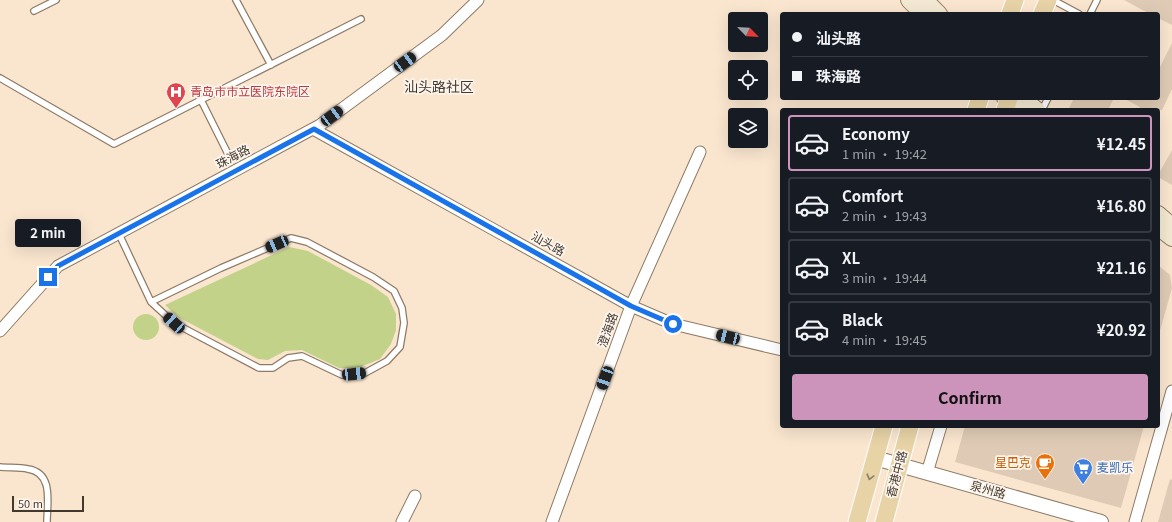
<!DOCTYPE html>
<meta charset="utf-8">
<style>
body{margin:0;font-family:Georgia,"Noto Sans SC",serif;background:#242831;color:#f1f3f6;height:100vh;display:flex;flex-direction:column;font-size:15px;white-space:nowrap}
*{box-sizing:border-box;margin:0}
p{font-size:13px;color:#9ea1a6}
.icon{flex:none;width:22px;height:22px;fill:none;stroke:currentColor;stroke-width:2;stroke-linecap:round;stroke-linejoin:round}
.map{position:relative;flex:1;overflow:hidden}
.drawer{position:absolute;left:780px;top:108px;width:380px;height:320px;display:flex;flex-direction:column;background:#171b24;border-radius:4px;box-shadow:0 4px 16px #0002}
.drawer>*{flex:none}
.top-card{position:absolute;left:780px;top:12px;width:380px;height:88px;border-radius:4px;box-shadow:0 4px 16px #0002;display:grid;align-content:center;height:88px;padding:0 12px;background:#171b24}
.needle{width:26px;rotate:115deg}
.controls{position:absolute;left:728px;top:12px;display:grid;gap:8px}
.controls a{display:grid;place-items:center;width:40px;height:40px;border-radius:4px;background:#171b24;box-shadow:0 4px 16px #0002;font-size:20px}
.scale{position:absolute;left:12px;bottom:10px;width:72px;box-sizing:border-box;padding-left:4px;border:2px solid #413930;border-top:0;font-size:11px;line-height:14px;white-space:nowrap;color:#413930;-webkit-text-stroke:3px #fef5ec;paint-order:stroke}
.end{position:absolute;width:18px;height:18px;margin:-9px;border:5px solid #1a73e8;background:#fff;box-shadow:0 0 0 2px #fff}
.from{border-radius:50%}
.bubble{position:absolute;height:28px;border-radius:4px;background:#171b24;box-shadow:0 4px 16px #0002;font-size:13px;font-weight:700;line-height:28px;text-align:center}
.car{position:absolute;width:12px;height:24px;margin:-12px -6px;border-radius:5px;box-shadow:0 0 3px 1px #0007;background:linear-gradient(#222 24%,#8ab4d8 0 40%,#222 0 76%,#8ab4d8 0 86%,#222 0)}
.top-card b{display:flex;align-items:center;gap:14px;height:38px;font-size:15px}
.top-card b+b{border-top:1px solid #363941}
.top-card i{width:10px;height:10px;background:#f1f3f6}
ul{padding:7px 0 0;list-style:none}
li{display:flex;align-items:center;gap:12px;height:56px;margin:0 8px 6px;padding:0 4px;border:2px solid #363941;border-radius:4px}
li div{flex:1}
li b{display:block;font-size:15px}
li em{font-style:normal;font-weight:700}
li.active{border-color:#cd94bb}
li>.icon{width:36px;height:36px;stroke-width:1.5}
.cta{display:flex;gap:8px;margin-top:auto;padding:8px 12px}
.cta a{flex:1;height:46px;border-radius:4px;background:#cd94bb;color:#111;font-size:16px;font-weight:700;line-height:46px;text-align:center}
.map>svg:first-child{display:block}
.green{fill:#c3d289}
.building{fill:#dfcbb5}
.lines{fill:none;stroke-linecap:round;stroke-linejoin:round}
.service-casing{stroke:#8d7b66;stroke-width:8}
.minor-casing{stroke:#8d7b66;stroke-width:13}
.tertiary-casing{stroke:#8d7b66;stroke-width:16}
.secondary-casing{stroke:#8d7b66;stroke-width:18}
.primary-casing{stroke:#fff;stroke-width:19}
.service{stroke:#fff;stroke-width:5.5}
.minor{stroke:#fff;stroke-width:11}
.tertiary{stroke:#fff;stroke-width:14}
.secondary{stroke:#f3e9d2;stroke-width:16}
.primary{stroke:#e7d3a6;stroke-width:17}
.oneway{stroke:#8c7e65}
.route{stroke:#1a73e8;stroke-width:5}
.labels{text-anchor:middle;stroke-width:3.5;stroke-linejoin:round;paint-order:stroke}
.health-label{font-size:12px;fill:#be3a42;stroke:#fef5ec;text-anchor:start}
.street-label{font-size:12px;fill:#413930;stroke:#fef5ec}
.food-label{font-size:12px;fill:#c56008;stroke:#fef5ec;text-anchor:end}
.shop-label{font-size:12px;fill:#366cbe;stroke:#fef5ec;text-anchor:start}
.quarter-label{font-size:14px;fill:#413930;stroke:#fef5ec}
</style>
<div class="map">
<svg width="1172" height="522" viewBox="0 0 1172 522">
<rect width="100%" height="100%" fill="#fae6cf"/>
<path class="green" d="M289,247L308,251L371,285L388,297L396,314V330L391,344L380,359L358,368H339L302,350L285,351L268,360L258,359L178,317L165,305Z
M133 327a13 13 0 1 1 26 0a13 13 0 1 1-26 0Z"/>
<path class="building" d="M1124,0H1172V25L1158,18V14H1150Z
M1172,43V89L1162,110H1138L1140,107L1123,98H1158V71Z
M1074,98H1114L1108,110H1068Z
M1172,150V185L1158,177V175Z
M1158,265L1170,275L1172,288L1160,331H1158Z
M965,426H1144L1121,508L955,462Z
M1170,479L1172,480V522H1158Z"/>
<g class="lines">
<defs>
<path id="service" d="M236,0L271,65
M1053,0L1079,14
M34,11L56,0
M1090,14L1097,0
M0,78L114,144L361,19
M201,100L230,158
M1042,110L1048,98
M119,234L151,302L174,323L259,368H273L288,358L302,356L342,375L365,373L387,361L400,347L404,323L402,308L394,291L373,277L307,242L291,238L221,268L151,302
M0,467C9,468 19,467 28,469C54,473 47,503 47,522"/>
<path id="minor" d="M313,129L631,306L673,324L782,350
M0,331L58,266L320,125L442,35L478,0
M927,473L941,426
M402,522L415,496
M552,522L631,306L700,152
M1135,522L1172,391"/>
<path id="tertiary" d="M875,458L1101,522"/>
<path id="secondary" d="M909,0L923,14
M925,0L939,14
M1005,98L1019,110
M1022,98L1037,110
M1158,214L1172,226
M1158,227L1172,238"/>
<path id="primary" d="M1010,14L1015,0
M1042,14L1048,0
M976,110L980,98
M1005,110L1009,98
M857,522L884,426
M884,522L910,426"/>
</defs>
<use href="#service" class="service-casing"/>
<use href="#minor" class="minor-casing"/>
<use href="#tertiary" class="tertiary-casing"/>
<use href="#secondary" class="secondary-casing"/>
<use href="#primary" class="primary-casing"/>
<use href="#service" class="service"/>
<use href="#minor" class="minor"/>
<use href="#tertiary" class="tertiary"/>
<use href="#secondary" class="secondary"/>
<use href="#primary" class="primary"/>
</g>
<defs><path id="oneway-chevron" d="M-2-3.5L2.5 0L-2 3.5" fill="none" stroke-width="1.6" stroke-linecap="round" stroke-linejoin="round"/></defs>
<use class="oneway" href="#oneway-chevron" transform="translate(870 477) rotate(105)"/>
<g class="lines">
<path class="route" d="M48,277L58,266L314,129L631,306L673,324"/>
</g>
<defs>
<symbol id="hospital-pin" viewBox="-11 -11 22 30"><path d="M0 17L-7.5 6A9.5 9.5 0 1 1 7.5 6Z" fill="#e0444e" stroke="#fef5ec"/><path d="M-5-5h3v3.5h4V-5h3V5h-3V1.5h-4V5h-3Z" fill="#fff"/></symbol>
<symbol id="cafe-pin" viewBox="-11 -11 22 30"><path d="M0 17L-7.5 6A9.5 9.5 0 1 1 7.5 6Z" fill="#e8710a" stroke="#fef5ec"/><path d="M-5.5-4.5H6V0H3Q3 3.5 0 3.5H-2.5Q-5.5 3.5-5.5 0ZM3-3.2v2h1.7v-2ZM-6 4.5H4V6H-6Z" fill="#fff"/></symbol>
<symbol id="supermarket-pin" viewBox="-11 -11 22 30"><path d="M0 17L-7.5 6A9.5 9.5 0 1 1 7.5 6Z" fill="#3f7fe0" stroke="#fef5ec"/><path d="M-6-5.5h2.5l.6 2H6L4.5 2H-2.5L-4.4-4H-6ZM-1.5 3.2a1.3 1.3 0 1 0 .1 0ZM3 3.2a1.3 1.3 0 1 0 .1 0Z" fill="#fff"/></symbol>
</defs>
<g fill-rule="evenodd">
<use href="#hospital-pin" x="165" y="81" width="22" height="30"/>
<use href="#cafe-pin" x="1034" y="452" width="22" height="30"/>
<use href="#supermarket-pin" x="1072" y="457" width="22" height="30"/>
</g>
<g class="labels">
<g class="health-label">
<text x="190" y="96">青岛市市立医院东院区</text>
</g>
<g class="street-label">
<text transform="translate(233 157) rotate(-28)" y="4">珠海路</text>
<text transform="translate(548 244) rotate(29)" y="4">汕头路</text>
<text transform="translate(608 330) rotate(-70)" y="4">澄海路</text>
<text transform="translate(897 474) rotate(-75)" y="4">香港中路</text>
<text transform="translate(988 490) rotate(16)" y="4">泉州路</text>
</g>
<g class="food-label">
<text x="1031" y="467">星巴克</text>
</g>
<g class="shop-label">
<text x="1097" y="472">麦凯乐</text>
</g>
<g class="quarter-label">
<text x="439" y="92">汕头路社区</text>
</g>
</g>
</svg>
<div class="controls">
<a><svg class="needle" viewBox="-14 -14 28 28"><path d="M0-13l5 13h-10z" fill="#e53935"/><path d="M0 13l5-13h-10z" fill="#9ea1a6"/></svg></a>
<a><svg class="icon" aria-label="locate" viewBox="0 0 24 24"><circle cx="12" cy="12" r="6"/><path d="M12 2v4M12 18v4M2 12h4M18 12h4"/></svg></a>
<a><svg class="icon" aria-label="layers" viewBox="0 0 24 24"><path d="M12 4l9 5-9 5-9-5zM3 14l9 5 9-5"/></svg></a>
</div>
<div class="scale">50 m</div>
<i class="end from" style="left:673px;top:324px"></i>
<i class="end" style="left:48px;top:277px"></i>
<div class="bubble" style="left:15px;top:219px;width:66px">2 min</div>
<i class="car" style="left:405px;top:62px;rotate:54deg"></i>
<i class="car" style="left:332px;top:116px;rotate:53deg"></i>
<i class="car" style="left:277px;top:244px;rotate:247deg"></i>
<i class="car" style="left:174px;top:323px;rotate:312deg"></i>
<i class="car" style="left:728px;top:337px;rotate:284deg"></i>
<i class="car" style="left:354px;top:374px;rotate:84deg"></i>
<i class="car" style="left:605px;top:378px;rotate:200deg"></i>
<div class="top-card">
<b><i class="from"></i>汕头路</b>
<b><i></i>珠海路</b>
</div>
<section class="drawer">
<ul>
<li class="active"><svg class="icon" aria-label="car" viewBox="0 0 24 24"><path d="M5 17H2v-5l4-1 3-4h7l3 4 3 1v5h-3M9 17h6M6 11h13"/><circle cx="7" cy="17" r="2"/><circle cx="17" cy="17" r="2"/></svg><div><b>Economy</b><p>1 min · 19:42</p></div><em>¥12.45</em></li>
<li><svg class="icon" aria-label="car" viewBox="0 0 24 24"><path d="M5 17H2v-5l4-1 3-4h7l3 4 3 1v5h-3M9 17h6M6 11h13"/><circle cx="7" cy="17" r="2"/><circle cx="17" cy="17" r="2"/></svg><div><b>Comfort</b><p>2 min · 19:43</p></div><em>¥16.80</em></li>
<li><svg class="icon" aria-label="car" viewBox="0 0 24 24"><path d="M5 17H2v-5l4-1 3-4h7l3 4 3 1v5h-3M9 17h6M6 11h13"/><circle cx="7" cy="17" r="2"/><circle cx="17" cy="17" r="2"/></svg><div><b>XL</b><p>3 min · 19:44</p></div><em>¥21.16</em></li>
<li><svg class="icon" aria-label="car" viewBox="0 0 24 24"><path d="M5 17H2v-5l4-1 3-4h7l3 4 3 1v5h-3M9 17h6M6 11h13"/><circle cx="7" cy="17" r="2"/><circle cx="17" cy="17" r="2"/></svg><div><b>Black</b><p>4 min · 19:45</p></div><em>¥20.92</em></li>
</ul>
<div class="cta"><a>Confirm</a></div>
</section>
</div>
